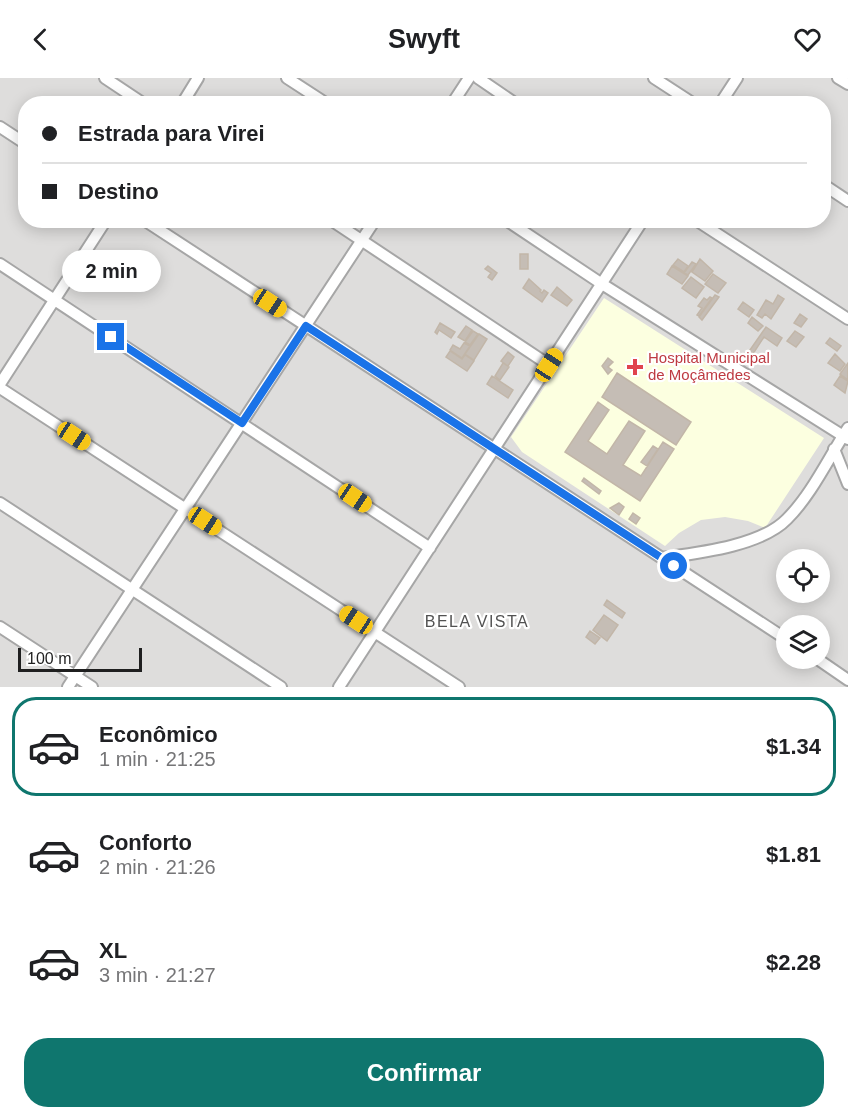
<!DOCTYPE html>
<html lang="pt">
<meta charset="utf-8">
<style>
body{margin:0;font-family:Helvetica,sans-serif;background:#f6f6f6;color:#202124;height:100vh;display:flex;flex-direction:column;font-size:22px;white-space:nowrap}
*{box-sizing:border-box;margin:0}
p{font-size:20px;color:#757577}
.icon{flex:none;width:33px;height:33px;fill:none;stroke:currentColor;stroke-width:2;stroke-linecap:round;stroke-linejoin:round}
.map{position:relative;height:609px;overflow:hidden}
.side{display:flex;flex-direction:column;background:#fff;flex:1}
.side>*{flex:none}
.guide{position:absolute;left:18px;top:18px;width:813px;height:132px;border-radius:24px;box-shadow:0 3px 15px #0003;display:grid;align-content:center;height:132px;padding:0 24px;background:#fff}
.fabs{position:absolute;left:776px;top:471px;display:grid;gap:12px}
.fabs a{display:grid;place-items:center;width:54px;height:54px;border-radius:50%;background:#fff;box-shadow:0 3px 15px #0003;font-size:30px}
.scale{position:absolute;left:18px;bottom:15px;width:124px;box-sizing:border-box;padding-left:6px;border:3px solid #1f1f1f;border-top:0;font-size:16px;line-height:21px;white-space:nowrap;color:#1f1f1f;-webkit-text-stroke:4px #fff;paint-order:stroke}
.end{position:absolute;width:27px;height:27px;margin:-14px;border:8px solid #1a73e8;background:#fff;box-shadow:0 0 0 3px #fff}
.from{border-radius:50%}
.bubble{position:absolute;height:42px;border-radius:21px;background:#fff;box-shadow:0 3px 15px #0003;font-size:20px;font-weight:600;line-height:42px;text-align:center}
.car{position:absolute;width:18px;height:36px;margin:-18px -9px;border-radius:8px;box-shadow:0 0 4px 2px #0007;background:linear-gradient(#f5c518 24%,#345 0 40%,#f5c518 0 76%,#345 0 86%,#f5c518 0)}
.guide b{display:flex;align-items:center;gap:21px;height:57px;font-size:22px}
.guide b+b{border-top:2px solid #e0e0e0}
.guide i{width:15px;height:15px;background:#202124}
ul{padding:10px 0 0;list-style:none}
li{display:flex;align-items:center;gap:18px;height:99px;margin:0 12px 9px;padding:0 12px;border:3px solid transparent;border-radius:24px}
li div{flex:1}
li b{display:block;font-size:22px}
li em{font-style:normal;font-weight:600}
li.active{border-color:#0f766e}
li>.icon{width:54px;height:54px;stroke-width:1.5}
.button{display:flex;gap:12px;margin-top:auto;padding:12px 24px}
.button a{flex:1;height:69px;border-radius:24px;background:#0f766e;color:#fff;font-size:24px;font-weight:600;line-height:69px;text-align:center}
header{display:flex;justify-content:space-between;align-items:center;height:78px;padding:0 24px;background:#fff;font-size:27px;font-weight:600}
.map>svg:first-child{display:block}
.residential{fill:#dedddc;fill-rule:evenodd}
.education{fill:#fcffe0}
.building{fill:#c5bdb5;stroke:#c2b6a8;stroke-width:1.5}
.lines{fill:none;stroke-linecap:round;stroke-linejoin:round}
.minor-casing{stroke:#a6a6a6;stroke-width:14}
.minor{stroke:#fff;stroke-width:10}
.route{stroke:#1a73e8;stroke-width:8}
.health-dot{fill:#e0444e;stroke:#fff;stroke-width:2}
.labels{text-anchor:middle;stroke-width:4.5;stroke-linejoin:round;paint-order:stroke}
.health-label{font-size:15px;fill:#be3a42;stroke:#fff;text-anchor:start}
.neighbourhood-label{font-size:16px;letter-spacing:1.5px;fill:#525252;stroke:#fff}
</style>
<header><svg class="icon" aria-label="back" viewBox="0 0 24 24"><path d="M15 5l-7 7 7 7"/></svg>Swyft<svg class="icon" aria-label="heart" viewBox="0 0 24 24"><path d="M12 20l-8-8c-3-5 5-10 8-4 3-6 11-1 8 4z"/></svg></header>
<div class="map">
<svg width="848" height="609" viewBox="0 0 848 609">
<rect width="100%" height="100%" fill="#f0eee6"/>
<path class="residential" d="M0,0H848V609H0ZM26,26H824V142H26ZM786,482H819V514H786ZM786,548H819V580H786Z"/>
<path class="education" d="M604,220L824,360L765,450L748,443L725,439L701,442L679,455L665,468L522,374L511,359Z"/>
<path class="building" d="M520,176H528V191H520Z
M678,181L688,188L684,194L673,187Z
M700,181L713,193L705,203L692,194Z
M692,184L696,186L688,197L684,195Z
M488,188L497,195L492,202L488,199L491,195L485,191Z
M672,188L688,198L682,206L667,196Z
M713,196L726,205L718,215L705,206Z
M691,199L704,209L696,220L682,210Z
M529,201L541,212L540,213L542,215L544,212L548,215L542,224L523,210Z
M557,209L572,222L567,228L551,217Z
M715,217L719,219L702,242L699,239Z
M778,217L784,221L771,241L765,236L762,240L757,237L766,222L773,226Z
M710,219L712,220L699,238L697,237L702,230L698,228L704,220L707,222Z
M743,224L754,232L749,239L738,231Z
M800,236L807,241L801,249L794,245Z
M752,239L763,248L758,253L748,245Z
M440,245L455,254L451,260L439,252L437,256L435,254Z
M466,248L472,252L465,263L458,259Z
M766,249L782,260L777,268L764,259L749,282L745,279Z
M473,253L478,256L470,267L465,264Z
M795,253L804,259L796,269L787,263Z
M479,256L487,261L474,282L465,276Z
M830,260L841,268L837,273L826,265Z
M464,265L470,268L462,280L450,272L453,267L460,271Z
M450,273L462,281L465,277L474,283L467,293L446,279Z
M508,274L514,279L508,288L501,283Z
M835,276L845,286L840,293L828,285Z
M608,280L613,284L608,289L612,292L608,296L602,288Z
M503,285L509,289L500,302L495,298Z
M848,285V302L840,296Z
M617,295L691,344L676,367L602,319Z
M492,298L513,312L508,320L487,306Z
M840,298L848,303L845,315L834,307Z
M598,324L609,332L588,363L607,376L629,343L645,353L623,387L641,398L663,364L674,371L640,423L565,374Z
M653,368L658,371L647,388L641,384Z
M584,400L601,413L599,416L582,403Z
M619,425L624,429L619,437L610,430Z
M633,435L640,440L636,446L629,441Z
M607,522L625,535L622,540L604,527Z
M604,537L618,547L607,563L593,552Z
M590,553L600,560L595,566L586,559Z"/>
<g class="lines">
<defs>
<path id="minor" d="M105,0L144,26
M287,0L327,26
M478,0L516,26
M654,0L694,26
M838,0L848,6
M182,26L198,0
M452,26L469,0
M720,26L737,0
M0,49L26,66
M824,107L848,123
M144,142L786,561
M331,142L549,287
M506,142L602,206L848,361
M696,142L848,241
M0,186L430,470
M0,306L106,142
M0,310L459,609
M834,371L848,406
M0,425L281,609
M662,480C698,475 761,468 787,441C812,416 829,379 848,350
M0,549L92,609
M816,580L848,602
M68,609L375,142
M339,609L643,142"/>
</defs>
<use href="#minor" class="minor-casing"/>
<use href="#minor" class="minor"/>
</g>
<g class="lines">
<path class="route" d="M111,259L242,345L306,248L674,488"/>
</g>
<path class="health-dot" d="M632 280h6v6h6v6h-6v6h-6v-6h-6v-6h6z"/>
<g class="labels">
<g class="health-label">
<text x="648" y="285">Hospital Municipal<tspan x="648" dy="17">de Moçâmedes</tspan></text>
</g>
<g class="neighbourhood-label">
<text x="477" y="549">BELA VISTA</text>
</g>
</g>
</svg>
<div class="fabs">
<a><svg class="icon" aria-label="locate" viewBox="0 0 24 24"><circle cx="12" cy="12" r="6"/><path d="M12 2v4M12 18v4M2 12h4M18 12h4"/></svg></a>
<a><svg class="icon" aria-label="layers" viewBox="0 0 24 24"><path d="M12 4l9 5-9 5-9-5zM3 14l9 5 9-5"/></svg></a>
</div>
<div class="scale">100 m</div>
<i class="end from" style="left:674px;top:488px"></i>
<i class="end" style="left:111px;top:259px"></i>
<div class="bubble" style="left:62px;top:172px;width:99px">2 min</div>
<i class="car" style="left:270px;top:225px;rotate:123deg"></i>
<i class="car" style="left:549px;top:287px;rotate:33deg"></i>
<i class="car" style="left:74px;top:358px;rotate:123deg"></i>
<i class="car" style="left:355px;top:420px;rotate:124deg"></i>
<i class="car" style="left:205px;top:443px;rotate:123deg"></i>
<i class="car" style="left:356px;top:542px;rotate:303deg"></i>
<div class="guide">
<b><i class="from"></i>Estrada para Virei</b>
<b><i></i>Destino</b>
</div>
</div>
<section class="side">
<ul>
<li class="active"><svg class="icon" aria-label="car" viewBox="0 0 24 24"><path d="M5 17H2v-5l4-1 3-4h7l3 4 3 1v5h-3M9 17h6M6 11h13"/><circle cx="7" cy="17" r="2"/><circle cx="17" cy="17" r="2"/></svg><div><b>Econômico</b><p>1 min · 21:25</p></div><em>$1.34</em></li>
<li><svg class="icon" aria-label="car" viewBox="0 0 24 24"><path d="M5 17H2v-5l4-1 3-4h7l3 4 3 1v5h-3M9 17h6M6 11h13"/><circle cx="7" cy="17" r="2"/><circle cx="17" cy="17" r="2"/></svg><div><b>Conforto</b><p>2 min · 21:26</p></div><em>$1.81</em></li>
<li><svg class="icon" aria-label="car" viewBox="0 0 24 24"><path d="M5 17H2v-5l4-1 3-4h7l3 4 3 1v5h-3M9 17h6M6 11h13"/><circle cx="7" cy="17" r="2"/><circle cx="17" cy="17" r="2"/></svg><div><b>XL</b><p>3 min · 21:27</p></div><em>$2.28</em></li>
</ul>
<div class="button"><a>Confirmar</a></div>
</section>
